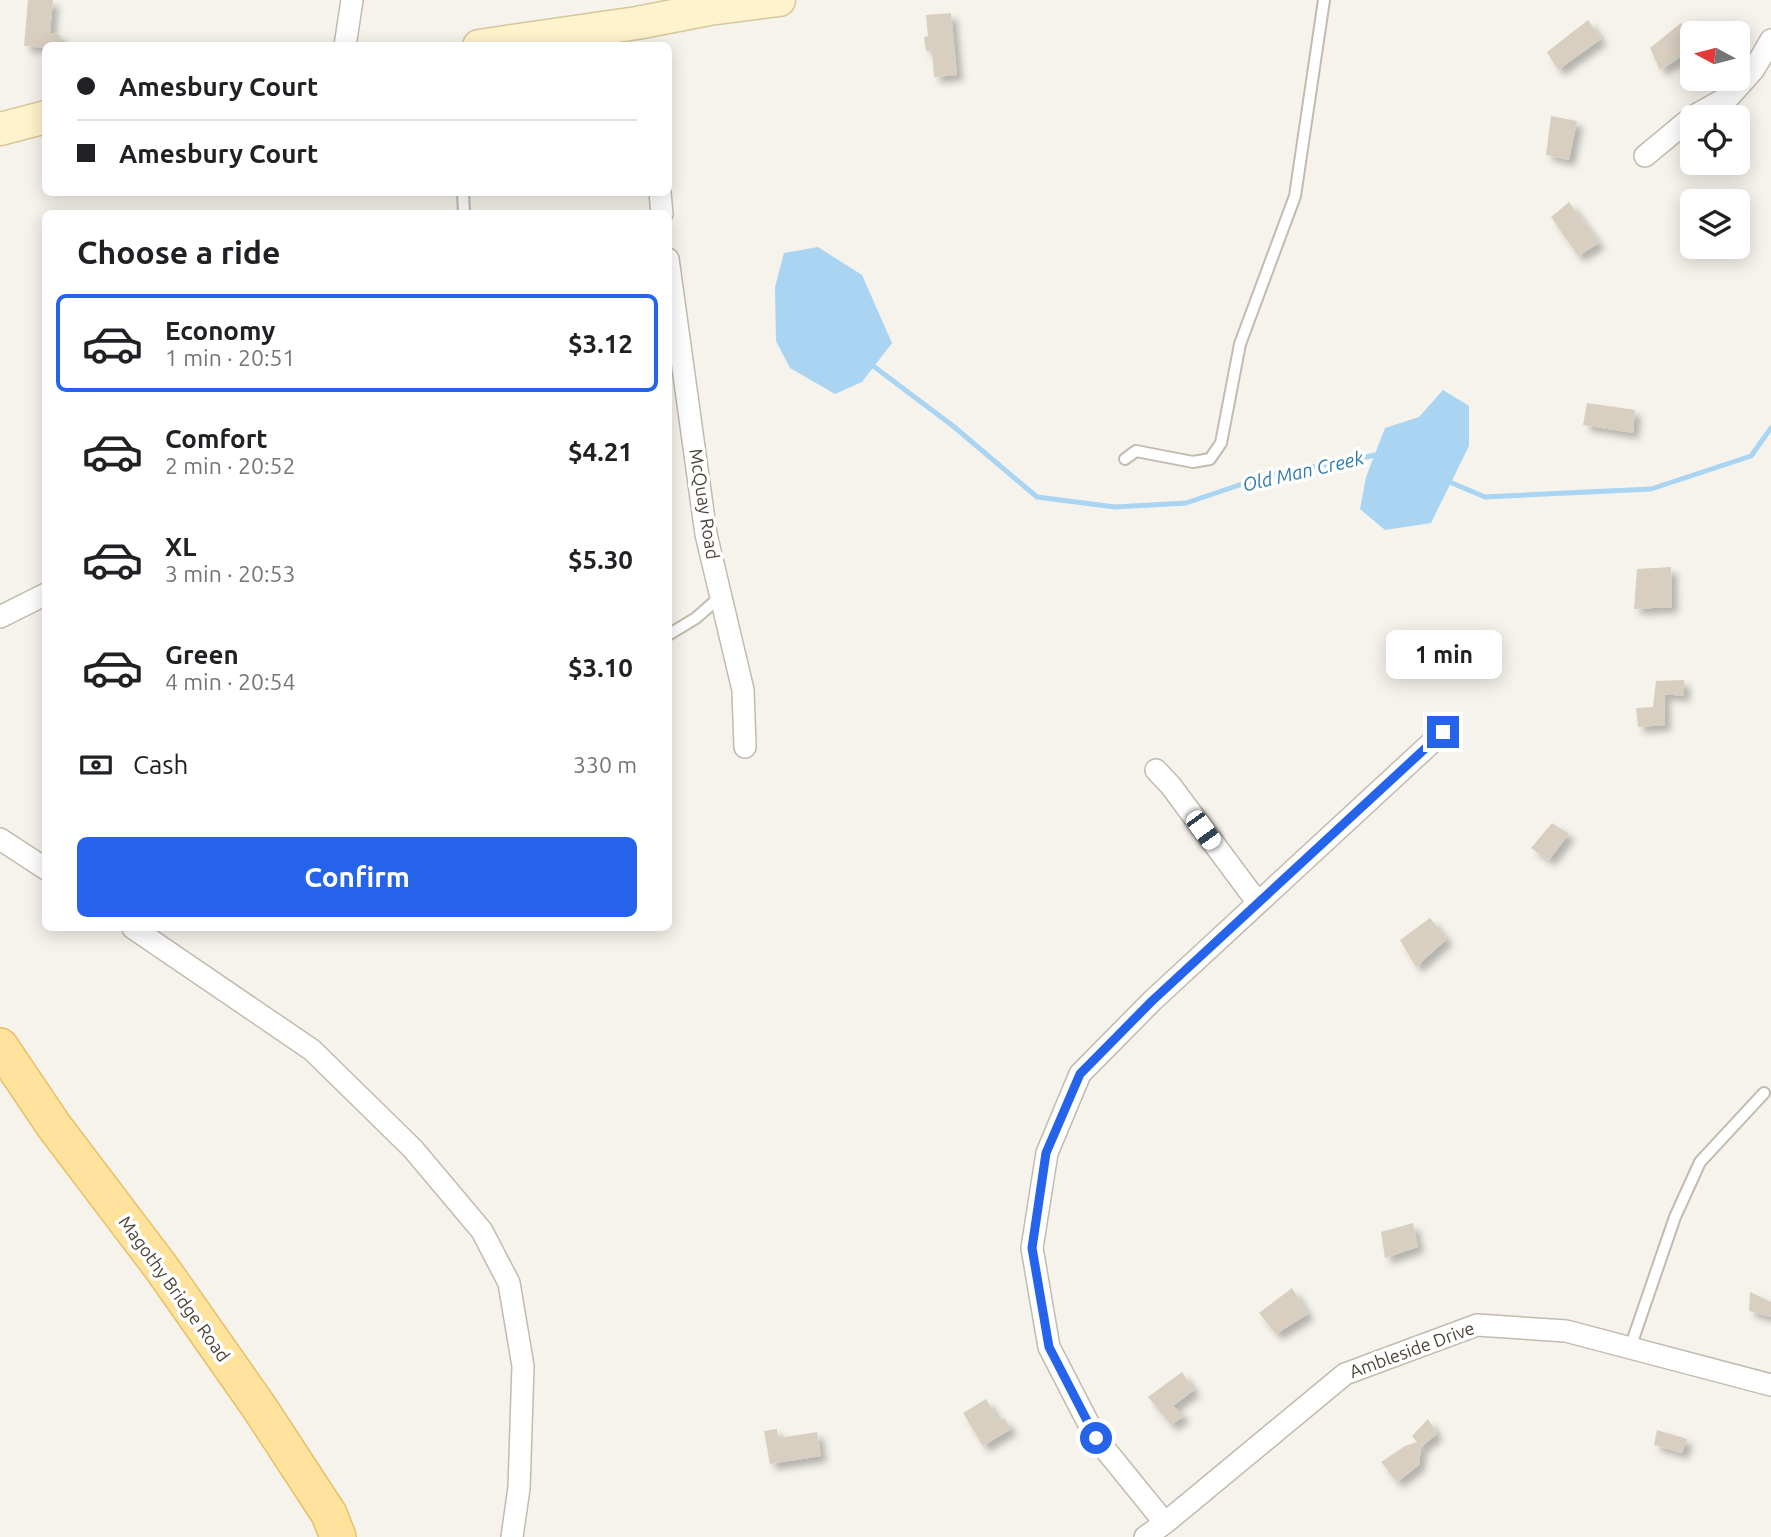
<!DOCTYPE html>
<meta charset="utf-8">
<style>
body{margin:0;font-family:Ubuntu,sans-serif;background:#f6f6f6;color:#202124;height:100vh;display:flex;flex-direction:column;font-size:26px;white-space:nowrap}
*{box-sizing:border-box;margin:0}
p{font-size:23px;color:#757577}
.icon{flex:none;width:38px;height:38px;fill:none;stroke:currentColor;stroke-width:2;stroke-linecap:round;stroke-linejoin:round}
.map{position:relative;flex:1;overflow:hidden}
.drawer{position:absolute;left:42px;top:210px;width:630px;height:721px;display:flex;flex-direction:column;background:#fff;border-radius:10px;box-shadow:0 4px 18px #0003}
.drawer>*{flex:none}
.hud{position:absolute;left:42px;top:42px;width:630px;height:154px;border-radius:10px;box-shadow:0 4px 18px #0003;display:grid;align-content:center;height:154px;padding:0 35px;background:#fff}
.needle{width:46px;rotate:277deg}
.tools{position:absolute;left:1680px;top:21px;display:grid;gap:14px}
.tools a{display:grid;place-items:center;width:70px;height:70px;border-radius:10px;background:#fff;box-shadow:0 4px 18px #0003;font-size:35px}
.end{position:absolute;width:32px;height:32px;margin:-16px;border:9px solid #2563eb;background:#fff;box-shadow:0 0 0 4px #fff}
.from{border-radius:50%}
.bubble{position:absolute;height:49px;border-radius:10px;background:#fff;box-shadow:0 4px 18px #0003;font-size:23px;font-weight:700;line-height:49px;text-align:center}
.car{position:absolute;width:21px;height:42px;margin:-21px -10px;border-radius:9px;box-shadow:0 0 5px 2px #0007;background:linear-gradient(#fff 24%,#345 0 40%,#fff 0 76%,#345 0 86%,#fff 0)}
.hud b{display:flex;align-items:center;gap:24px;height:66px;font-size:26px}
.hud b+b{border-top:2px solid #e0e0e0}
.hud i{width:18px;height:18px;background:#202124}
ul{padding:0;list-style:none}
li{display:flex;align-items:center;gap:21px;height:98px;margin:0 14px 10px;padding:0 21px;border:4px solid transparent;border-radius:10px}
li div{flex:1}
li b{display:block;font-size:26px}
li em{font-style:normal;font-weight:700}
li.active{border-color:#2563eb}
li>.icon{width:63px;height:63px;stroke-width:1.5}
h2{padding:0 35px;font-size:32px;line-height:84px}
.pay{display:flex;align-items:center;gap:18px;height:77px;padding:0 35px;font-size:26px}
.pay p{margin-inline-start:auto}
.button{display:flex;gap:14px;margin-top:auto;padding:14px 35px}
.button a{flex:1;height:80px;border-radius:10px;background:#2563eb;color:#fff;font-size:28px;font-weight:700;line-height:80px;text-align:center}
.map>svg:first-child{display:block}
.water{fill:#a9d4f2}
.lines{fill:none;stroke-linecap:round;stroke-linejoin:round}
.stream{stroke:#a9d4f2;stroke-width:5}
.building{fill:#d8cfc1;filter:url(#shadow)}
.lane-casing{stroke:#c2bbae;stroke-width:14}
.street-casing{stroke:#c2bbae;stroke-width:24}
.secondary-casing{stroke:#d6c79b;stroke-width:35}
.primary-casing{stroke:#e6c16a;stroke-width:38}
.lane{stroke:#fff;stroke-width:10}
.street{stroke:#fff;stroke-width:21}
.secondary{stroke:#fff3cd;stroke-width:32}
.primary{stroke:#ffe39c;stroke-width:35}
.route{stroke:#2563eb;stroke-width:9}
.labels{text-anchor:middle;stroke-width:7;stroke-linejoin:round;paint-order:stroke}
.street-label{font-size:18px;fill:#4b4439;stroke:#fff}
.water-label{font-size:19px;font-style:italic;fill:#2e7ab2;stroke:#fff}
</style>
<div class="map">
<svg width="1771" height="1537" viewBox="0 0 1771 1537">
<defs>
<filter id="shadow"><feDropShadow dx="6" dy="6" stdDeviation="3.5" flood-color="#0004"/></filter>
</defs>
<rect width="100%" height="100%" fill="#f6f3ec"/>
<path class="water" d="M818,247L862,275L892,343L862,382L835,394L790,368L776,341L775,287L784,253Z
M1443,390L1469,406V446L1431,523L1385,530L1360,509L1366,477L1385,428L1419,417Z"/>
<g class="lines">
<path class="stream" d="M868,362L953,426L1037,497L1115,507L1186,503L1263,477L1381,454
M1445,480L1485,497L1651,489L1751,456L1771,428"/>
</g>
<path class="building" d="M28,0H53L50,33L60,35V46H46V48L24,46Z
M951,13L957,75L934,77L932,51H926L924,37L928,36L926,15Z
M1588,20L1601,39L1558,70L1547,52Z
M1681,23L1692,43V50L1660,70L1650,48Z
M1551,116L1577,121L1569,160L1546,155Z
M1569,202L1599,243L1578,256L1551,217Z
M1587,403L1635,410L1633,433L1583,425Z
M1671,567L1672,607L1634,609L1637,569Z
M1684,680V696L1664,694L1665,725L1638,727L1636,708L1653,707L1656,681Z
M1552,823L1569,834L1549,860L1531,848Z
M1430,918L1447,939L1416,967L1400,940Z
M1413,1223L1418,1247L1385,1258L1381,1232Z
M1292,1288L1308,1314L1276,1334L1259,1313Z
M1750,1292L1771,1302V1317L1749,1311Z
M1182,1372L1194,1390L1173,1406L1184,1416L1171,1425L1148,1397Z
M986,1399L999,1421L1004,1418L1011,1429L983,1446L963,1413Z
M1428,1419L1437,1434L1421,1447L1419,1465L1397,1482L1381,1462L1405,1446L1417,1442L1412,1436Z
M777,1429L778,1438L817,1432L821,1456L770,1464L764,1431Z
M1657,1430L1687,1439L1682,1453L1654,1445Z"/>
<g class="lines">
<defs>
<path id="lane" d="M463,192L464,214
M1125,459L1136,451L1193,462L1210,459L1221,443L1240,344L1295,196L1324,0
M668,635L696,618L721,596
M1630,1348L1675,1217L1700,1162L1764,1093"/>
<path id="street" d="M345,46L352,0
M1692,117L1730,96L1754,69L1771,40
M1645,156L1692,117
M660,192L662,214
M668,259L706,534L743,690L745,747
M0,617L46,594
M1156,770L1171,786L1258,903
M0,839L46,869
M133,928L312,1050L413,1149L482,1231L509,1283L523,1366L519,1488L512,1537
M1165,1523L1096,1438L1049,1347L1032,1248L1047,1153L1080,1074L1152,1001L1443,732
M1145,1537L1165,1523L1345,1374L1477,1325L1566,1331L1771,1385"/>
<path id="secondary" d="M479,46L637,23L709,9L779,0
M0,129L46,117"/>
<path id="primary" d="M0,1046L54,1126L163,1270L259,1407L329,1514L338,1537"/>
</defs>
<use href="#lane" class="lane-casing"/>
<use href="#street" class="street-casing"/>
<use href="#secondary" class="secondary-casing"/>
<use href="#primary" class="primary-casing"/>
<use href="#lane" class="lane"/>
<use href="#street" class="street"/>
<use href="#secondary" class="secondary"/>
<use href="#primary" class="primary"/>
</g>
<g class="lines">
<path class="route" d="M1096,1438L1049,1347L1032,1248L1046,1153L1080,1074L1152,1001L1443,732"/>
</g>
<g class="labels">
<g class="street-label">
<text transform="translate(704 504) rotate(81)" y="6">McQuay Road</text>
<text transform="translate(174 1289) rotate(54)" y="6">Magothy Bridge Road</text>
<text transform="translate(1412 1350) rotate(-20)" y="6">Ambleside Drive</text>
</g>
<g class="water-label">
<text transform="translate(1303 471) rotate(-13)" y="7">Old Man Creek</text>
</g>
</g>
</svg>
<div class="tools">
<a><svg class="needle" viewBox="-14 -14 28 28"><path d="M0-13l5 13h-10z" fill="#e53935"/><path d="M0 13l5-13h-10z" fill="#757577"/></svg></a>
<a><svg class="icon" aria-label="locate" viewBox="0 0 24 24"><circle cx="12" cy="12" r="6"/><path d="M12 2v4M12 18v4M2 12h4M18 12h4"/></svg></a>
<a><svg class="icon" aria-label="layers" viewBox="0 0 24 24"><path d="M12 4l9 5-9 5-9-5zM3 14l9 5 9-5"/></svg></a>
</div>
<i class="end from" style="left:1096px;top:1438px"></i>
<i class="end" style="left:1443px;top:732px"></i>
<div class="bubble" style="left:1386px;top:630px;width:116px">1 min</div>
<i class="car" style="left:1203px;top:830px;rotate:144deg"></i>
<div class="hud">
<b><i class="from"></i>Amesbury Court</b>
<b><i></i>Amesbury Court</b>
</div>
<section class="drawer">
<h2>Choose a ride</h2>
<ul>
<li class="active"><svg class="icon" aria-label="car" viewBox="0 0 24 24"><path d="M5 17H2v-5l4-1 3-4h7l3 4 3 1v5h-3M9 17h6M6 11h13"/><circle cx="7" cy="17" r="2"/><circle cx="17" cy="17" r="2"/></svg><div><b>Economy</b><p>1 min · 20:51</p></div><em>$3.12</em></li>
<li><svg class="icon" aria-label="car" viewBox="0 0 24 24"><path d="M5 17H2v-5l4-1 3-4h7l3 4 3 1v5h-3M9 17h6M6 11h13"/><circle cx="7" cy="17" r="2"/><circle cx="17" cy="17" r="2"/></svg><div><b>Comfort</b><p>2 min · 20:52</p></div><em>$4.21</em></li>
<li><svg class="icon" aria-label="car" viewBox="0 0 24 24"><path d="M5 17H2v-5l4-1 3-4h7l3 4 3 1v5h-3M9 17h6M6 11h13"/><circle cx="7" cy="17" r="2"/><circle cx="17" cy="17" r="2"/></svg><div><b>XL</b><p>3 min · 20:53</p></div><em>$5.30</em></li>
<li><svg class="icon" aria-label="car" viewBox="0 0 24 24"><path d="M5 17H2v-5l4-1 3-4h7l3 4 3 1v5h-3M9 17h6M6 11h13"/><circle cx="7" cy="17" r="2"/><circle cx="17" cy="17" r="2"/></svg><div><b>Green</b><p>4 min · 20:54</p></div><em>$3.10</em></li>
</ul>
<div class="pay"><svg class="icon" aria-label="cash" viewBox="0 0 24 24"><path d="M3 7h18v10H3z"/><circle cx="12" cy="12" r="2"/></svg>Cash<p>330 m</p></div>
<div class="button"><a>Confirm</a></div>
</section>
</div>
